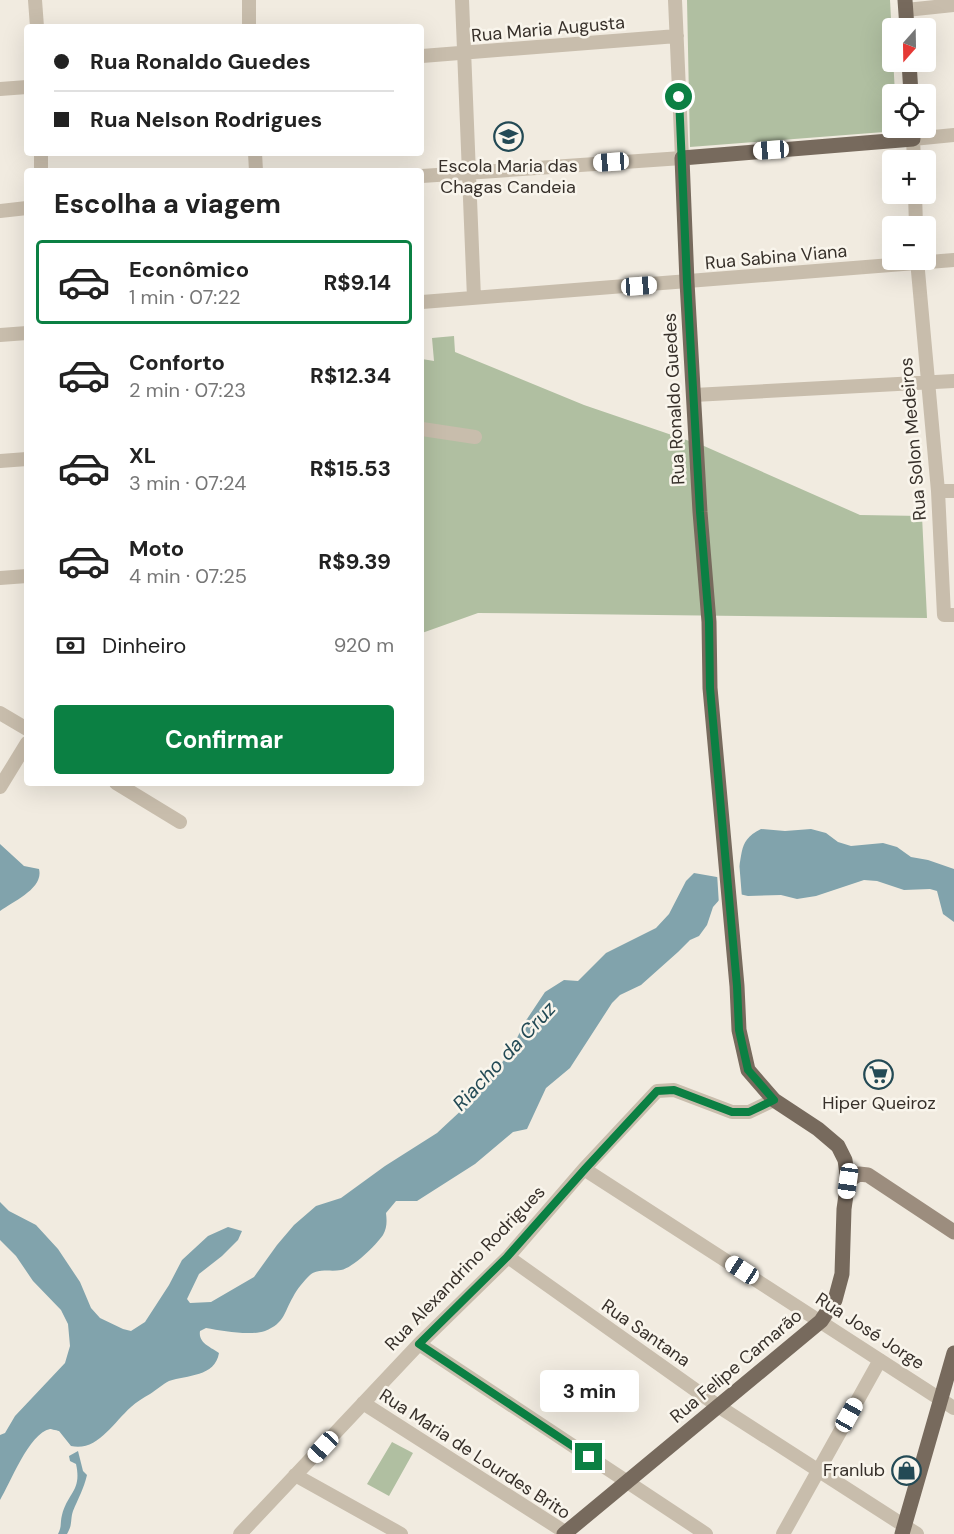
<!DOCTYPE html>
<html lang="pt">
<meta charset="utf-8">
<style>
body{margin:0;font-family:"DM Sans",sans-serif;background:#f2f2f2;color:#222;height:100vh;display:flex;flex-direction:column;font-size:22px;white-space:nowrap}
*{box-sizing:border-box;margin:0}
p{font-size:20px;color:#767676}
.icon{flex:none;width:33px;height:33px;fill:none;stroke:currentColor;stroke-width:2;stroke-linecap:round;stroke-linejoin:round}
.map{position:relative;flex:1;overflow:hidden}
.sheet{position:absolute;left:24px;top:168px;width:400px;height:618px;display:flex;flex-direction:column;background:#fff;border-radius:6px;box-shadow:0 6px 24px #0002}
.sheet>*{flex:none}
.guide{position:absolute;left:24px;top:24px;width:400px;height:132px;border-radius:6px;box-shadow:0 6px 24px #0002;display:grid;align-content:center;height:132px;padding:0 30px;background:#fff}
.needle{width:39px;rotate:200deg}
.fabs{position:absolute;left:882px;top:18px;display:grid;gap:12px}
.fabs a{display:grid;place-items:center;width:54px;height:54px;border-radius:6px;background:#fff;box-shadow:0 6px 24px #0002;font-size:30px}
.end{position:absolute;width:27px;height:27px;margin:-14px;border:8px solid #0b8043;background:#fff;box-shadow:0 0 0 3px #fff}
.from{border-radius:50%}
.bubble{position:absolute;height:42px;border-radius:6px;background:#fff;box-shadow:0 6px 24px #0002;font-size:20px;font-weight:700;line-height:42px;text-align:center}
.car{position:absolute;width:18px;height:36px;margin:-18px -9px;border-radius:8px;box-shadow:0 0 4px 2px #0007;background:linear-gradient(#fff 24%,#345 0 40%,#fff 0 76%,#345 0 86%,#fff 0)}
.guide b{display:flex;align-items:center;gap:21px;height:57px;font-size:22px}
.guide b+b{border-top:2px solid #e0e0e0}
.guide i{width:15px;height:15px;background:#222}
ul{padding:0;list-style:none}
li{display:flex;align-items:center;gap:18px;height:84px;margin:0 12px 9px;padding:0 18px;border:3px solid transparent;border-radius:6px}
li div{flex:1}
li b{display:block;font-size:22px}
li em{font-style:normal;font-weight:700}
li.active{border-color:#0b8043}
li>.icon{width:54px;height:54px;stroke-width:1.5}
h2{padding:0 30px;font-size:27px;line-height:72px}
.pay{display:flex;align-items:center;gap:15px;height:66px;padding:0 30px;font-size:22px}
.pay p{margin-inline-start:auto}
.cta{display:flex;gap:12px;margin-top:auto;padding:12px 30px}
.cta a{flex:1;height:69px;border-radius:6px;background:#0b8043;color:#fff;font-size:24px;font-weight:700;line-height:69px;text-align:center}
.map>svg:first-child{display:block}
.green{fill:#b0bfa1}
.water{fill:#81a3ac}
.pier{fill:#f1ebe0}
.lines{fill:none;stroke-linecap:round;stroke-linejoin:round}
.street{stroke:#c8bdac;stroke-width:14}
.secondary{stroke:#9c8d7e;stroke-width:15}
.primary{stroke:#776a5d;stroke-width:15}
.route{stroke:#0b8043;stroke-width:8}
.labels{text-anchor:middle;stroke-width:5;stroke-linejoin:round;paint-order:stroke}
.street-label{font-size:18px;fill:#37302a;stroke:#f9f5ec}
.poi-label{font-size:18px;fill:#37302a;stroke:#f9f5ec}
.water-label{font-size:20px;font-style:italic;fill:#234a55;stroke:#f9f5ec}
</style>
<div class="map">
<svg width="954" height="1534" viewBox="0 0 954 1534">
<rect width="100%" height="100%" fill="#f1ebe0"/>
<path class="green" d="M687,0H890L895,94H892V128H897V131L690,147Z
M454,336L455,352L584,405L704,446L860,515L922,516L927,618L478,613L422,633V359L434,361L432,338Z
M392,1442L413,1453L389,1496L367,1484Z"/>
<path class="water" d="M761,829L785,831L811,829L826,833L838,842L851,846L883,843L897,847L911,857L928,860L954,869V922L943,914L937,891L930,889L904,890L877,881L864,880L816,896L797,899L781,895L748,896L735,893L721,898L713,907L707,925L699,936L690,940L678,952L641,985L620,995L612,1003L570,1068L546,1088L527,1129L513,1132L475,1164L417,1201H396L386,1213C387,1221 387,1228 383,1235C376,1245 353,1268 341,1270C331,1272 319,1268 310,1275C304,1281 297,1289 293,1297C284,1312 285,1323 265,1331C249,1336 223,1331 206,1328L200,1331C198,1343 211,1347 219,1353C215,1377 187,1375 169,1381C163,1384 156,1390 150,1394C143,1398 136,1402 131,1407C113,1423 97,1452 71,1446L59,1431C59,1431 51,1429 50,1429C29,1433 10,1484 0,1500V1435L5,1433L15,1416L65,1363L70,1346L68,1324L61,1310L33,1281L16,1256L0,1240V1202L9,1211L36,1225L58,1249L80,1282L91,1308L100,1318L123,1329L131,1331L145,1322L169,1285L182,1260L208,1236L228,1227L242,1231L238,1240L222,1256L199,1274L187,1299L190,1303L211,1302L254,1277L277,1245L294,1225L316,1206L341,1198L385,1166L437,1133L466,1106L509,1054L525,1022L545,992L564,980L578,981L606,953L656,928L669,914L686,881L694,873L734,880C746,859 734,842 761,829Z
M0,844L24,866L39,869C44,888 14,901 0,911Z
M78,1451L83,1471L87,1475C84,1488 78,1499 73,1511C70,1520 73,1524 67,1534H58C62,1527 60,1522 62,1515C68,1492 82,1491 76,1464L70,1461L69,1456Z"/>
<path class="pier" d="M738,848L742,898L735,897L723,901L719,905L717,873L732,876L738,867L736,858Z"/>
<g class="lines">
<path class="street" d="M35,0L37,27
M249,0V27
M462,0L474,298
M906,10L954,5
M422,56L677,36
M0,89L27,87
M41,153V171
M255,153L256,171
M914,160L913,139L954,135
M422,176L682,158L675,0
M915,194L916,226
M0,211L27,208
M917,260L938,491L944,615H954
M422,302L954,260
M0,335L27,333
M694,395L954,381
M422,429L475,437
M0,461L27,459
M938,491H954
M0,578L27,576
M0,713L27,729
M116,783L180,822
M0,787L27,743
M584,1169L954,1408
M508,1257L718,1406L917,1534
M419,1344L706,1534
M363,1403L568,1534
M295,1475L401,1534
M240,1534L419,1344L508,1257L584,1169L657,1091L674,1090L732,1112H749L774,1100
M783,1534L880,1360"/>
<path class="secondary" d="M848,1181L859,1174L868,1175L954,1232"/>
<path class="primary" d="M905,0L907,28
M909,62L911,94
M564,1534L821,1321L835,1300L842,1274L844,1209L848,1181L845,1160L838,1146L818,1129L774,1100L748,1070L739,1030L737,986L710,688L709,622L700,512L687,282L682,158L913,139L912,128
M902,1534L954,1353"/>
</g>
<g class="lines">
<path class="route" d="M589,1457L419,1344L507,1257L585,1169L657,1091L674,1090L732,1112H749L774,1100L748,1070L739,1030L737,986L710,688L709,622L700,512L687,282L679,97"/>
</g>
<defs>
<symbol id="school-ring" viewBox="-11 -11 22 22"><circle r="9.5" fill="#f9f5ec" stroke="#234a55" stroke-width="1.5"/><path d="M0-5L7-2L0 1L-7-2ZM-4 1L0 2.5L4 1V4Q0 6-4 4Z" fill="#234a55"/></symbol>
<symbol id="supermarket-ring" viewBox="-11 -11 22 22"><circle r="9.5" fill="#f9f5ec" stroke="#234a55" stroke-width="1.5"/><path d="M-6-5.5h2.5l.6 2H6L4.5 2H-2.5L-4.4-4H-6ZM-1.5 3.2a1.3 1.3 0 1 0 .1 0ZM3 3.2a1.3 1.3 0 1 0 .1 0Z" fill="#234a55"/></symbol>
<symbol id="shop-ring" viewBox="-11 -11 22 22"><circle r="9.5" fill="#f9f5ec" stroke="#234a55" stroke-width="1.5"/><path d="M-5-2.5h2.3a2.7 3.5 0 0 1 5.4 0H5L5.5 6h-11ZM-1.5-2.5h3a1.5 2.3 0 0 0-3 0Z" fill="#234a55"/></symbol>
</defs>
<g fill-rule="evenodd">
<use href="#school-ring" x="492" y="120" width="33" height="33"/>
<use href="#supermarket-ring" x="862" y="1058" width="33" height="33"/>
<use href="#shop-ring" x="890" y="1454" width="33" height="33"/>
</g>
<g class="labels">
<g class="street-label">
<text transform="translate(548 29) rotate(-5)" y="6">Rua Maria Augusta</text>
<text transform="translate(776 257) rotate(-5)" y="6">Rua Sabina Viana</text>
<text transform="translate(674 399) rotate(-93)" y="6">Rua Ronaldo Guedes</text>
<text transform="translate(913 439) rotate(-95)" y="6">Rua Solon Medeiros</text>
<text transform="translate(465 1268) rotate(-46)" y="6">Rua Alexandrino Rodrigues</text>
<text transform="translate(870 1331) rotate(33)" y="6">Rua José Jorge</text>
<text transform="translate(646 1333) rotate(35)" y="6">Rua Santana</text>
<text transform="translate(736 1366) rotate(-40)" y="6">Rua Felipe Camarão</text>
<text transform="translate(475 1454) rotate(33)" y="6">Rua Maria de Lourdes Brito</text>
</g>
<g class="poi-label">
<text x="508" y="172">Escola Maria das<tspan x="508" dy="21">Chagas Candeia</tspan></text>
<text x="879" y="1109">Hiper Queiroz</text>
<text x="885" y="1476" text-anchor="end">Franlub</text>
</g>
<g class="water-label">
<text transform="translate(504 1056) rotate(-47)" y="7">Riacho da Cruz</text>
</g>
</g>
</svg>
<div class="fabs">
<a><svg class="needle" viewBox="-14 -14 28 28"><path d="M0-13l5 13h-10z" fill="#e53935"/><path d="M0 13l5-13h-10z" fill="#767676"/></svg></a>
<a><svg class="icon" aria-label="locate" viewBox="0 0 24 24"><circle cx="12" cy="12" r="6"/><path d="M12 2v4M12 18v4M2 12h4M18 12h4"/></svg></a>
<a>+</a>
<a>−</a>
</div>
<i class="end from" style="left:679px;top:97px"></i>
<i class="end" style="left:589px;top:1457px"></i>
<div class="bubble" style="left:540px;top:1370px;width:99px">3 min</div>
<i class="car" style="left:771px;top:150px;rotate:266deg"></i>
<i class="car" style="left:611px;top:162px;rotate:266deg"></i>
<i class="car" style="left:639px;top:286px;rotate:86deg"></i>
<i class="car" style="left:848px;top:1181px;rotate:188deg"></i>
<i class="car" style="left:742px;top:1270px;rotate:303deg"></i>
<i class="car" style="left:849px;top:1415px;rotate:29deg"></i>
<i class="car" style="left:323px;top:1447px;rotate:223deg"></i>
<div class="guide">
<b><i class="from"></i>Rua Ronaldo Guedes</b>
<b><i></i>Rua Nelson Rodrigues</b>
</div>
<section class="sheet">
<h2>Escolha a viagem</h2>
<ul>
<li class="active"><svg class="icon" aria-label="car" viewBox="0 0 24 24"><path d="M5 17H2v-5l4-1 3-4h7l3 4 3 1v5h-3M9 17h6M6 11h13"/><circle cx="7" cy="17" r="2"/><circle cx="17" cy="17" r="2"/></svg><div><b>Econômico</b><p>1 min · 07:22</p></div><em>R$9.14</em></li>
<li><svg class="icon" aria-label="car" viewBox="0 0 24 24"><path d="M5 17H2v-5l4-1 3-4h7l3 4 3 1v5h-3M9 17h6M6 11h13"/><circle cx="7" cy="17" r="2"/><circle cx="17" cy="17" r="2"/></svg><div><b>Conforto</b><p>2 min · 07:23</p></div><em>R$12.34</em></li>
<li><svg class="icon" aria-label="car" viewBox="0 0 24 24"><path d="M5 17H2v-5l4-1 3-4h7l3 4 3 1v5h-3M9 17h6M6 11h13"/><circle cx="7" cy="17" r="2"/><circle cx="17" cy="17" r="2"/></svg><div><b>XL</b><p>3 min · 07:24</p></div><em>R$15.53</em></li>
<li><svg class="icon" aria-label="car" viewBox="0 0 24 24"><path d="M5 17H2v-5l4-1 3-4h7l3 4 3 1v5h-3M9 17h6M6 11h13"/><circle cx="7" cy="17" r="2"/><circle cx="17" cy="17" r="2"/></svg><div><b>Moto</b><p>4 min · 07:25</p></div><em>R$9.39</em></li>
</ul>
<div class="pay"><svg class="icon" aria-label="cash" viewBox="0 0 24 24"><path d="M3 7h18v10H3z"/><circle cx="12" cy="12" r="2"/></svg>Dinheiro<p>920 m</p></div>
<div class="cta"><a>Confirmar</a></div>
</section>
</div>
